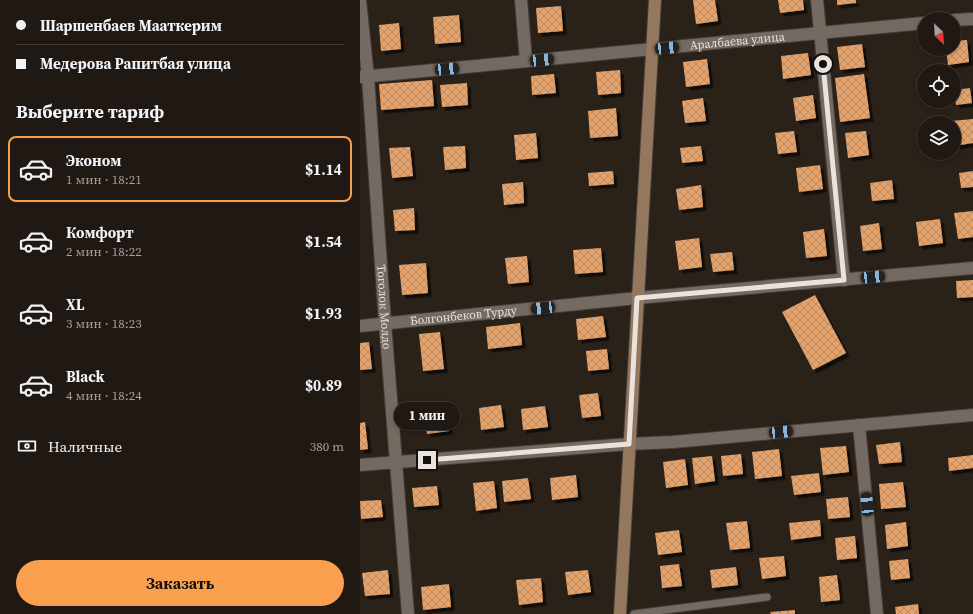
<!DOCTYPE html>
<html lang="ru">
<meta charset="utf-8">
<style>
body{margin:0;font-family:"Source Serif 4",serif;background:#28221c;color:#f1f3f6;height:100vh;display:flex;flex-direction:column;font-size:15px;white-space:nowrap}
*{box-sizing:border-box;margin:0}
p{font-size:13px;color:#a2a0a0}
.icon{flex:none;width:22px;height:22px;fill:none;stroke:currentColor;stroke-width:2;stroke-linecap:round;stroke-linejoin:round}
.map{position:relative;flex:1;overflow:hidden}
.drawer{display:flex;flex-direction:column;background:#201913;width:360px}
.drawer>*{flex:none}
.hud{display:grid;align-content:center;height:88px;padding:0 16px;background:#201913}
.needle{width:26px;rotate:155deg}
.tools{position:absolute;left:557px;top:12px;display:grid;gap:8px}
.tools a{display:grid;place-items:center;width:44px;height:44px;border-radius:50%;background:#201913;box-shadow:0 2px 6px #0003,0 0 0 1px #3d3833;font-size:20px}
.end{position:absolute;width:18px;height:18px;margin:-9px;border:5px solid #e9e2dd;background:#111;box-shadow:0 0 0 2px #111}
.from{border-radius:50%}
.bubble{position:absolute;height:28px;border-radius:14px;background:#201913;box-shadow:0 2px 6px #0003,0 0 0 1px #3d3833;font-size:13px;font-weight:700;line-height:28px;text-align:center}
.car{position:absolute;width:12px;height:24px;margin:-12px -6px;border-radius:5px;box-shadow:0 0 3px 1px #0007;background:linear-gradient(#222 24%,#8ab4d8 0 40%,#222 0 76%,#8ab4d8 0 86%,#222 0)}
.hud b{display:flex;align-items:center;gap:14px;height:38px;font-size:15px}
.hud b+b{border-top:1px solid #3d3833}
.hud i{width:10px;height:10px;background:#f1f3f6}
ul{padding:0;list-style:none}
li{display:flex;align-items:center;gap:12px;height:66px;margin:0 8px 6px;padding:0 8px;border:2px solid transparent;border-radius:8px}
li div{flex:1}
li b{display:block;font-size:15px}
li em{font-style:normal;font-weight:700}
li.on{border-color:#f99f4d}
li>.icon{width:36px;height:36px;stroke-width:1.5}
h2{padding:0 16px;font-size:18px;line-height:48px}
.pay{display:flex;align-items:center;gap:10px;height:44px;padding:0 16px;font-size:15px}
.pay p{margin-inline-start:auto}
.button{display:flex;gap:8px;margin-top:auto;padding:8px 16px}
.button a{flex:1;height:46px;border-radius:24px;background:#f99f4d;color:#111;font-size:16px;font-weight:700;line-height:46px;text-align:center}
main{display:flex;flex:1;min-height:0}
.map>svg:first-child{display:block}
.building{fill:url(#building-cross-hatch);filter:url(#shadow)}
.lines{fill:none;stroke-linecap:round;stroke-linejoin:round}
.lane-casing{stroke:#463e39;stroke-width:9}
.street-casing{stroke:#463e39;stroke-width:14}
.secondary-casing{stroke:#463e39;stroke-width:14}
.lane{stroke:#756a61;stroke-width:7}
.street{stroke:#756a61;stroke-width:12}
.secondary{stroke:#94785e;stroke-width:12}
.route{stroke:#e9e2dd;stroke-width:5}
.labels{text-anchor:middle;stroke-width:4;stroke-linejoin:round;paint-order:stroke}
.street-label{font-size:12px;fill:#e9e2dd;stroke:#0f0b08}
</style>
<main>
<section class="drawer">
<div class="hud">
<b><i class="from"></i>Шаршенбаев Мааткерим</b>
<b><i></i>Медерова Рапитбая улица</b>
</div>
<h2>Выберите тариф</h2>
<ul>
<li class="on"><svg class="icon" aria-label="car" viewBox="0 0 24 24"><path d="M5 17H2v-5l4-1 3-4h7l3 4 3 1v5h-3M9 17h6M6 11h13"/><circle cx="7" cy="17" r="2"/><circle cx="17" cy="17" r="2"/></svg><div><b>Эконом</b><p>1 мин · 18:21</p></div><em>$1.14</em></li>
<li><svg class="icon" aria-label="car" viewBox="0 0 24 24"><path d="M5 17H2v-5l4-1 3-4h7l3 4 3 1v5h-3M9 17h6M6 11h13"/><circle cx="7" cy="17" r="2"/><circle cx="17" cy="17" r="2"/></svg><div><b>Комфорт</b><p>2 мин · 18:22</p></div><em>$1.54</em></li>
<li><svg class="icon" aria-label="car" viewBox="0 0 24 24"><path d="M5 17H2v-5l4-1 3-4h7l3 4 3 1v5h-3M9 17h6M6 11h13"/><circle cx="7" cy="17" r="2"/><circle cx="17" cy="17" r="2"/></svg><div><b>XL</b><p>3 мин · 18:23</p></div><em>$1.93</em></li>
<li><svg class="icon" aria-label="car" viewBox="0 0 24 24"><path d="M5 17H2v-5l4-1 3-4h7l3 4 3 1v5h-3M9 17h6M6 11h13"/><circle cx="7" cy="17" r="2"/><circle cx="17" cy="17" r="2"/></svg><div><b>Black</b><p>4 мин · 18:24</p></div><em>$0.89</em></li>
</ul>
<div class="pay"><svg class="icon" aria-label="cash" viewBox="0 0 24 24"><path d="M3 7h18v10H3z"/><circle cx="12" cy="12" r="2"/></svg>Наличные<p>380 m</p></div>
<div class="button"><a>Заказать</a></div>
</section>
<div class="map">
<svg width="613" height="614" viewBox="0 0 613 614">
<defs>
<pattern id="building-cross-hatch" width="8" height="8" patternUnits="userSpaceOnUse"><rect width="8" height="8" fill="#e4a36c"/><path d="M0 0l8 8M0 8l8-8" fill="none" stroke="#bc8b62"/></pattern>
<filter id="shadow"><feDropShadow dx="3.5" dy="3.5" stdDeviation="0" flood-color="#0009"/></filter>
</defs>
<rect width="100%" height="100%" fill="#2a2119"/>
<path class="building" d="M333,0H355L358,21L336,24Z
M418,0H443L444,10L420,13Z
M477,0H496V3L477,5Z
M201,6L203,31L178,33L176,8Z
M99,15L101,42L75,44L73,17Z
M39,23L41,49L21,51L19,25Z
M607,40L609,62L588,65L586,49H594V41Z
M502,44L505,67L480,70L477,47Z
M448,53L451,75L423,79L421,56Z
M347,59L350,84L326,87L323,62Z
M260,70L261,93L238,95L236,72Z
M194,74L196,93L172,95L171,76Z
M504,74L510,118L480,122L475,78Z
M72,80L74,106L21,110L19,84Z
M107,83L108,105L82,107L80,85Z
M610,88L612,103L596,105L594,90Z
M453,95L456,118L436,121L433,98Z
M343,98L346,121L325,123L322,101Z
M256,108L258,136L230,138L228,111Z
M613,119V143L594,146V123H592L591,121Z
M434,131L437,152L418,154L415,133Z
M506,131L509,155L488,158L485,133Z
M176,133L178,158L156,160L154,135Z
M105,146L106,168L85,170L83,147Z
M341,146L343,161L322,163L320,148Z
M50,147L53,176L32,178L29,148Z
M460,165L463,189L439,192L436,168Z
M253,171L254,184L229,186L228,173Z
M613,171V187L601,188L599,173Z
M532,180L534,199L512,201L510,183Z
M163,182L164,203L144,205L142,184Z
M341,185L343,207L319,210L316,189Z
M54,208L55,230L35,231L33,210Z
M613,211V237L598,239L594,213Z
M580,219L583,243L559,246L556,222Z
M519,223L522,249L503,251L500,226Z
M464,229L467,256L446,258L443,232Z
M339,238L342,267L319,270L315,241Z
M241,248L243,272L215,274L213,250Z
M372,252L374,270L353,272L350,254Z
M167,256L169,282L148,284L145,258Z
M66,263L68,293L42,295L39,265Z
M613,280V297L597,298L596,281Z
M455,295L486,353L453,370L422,312Z
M243,316L246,337L218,340L216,319Z
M160,323L162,345L128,349L126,327Z
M80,332L84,369L63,371L59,334Z
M9,342L12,369L0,370V343Z
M247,349L249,369L228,371L226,351Z
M238,393L241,416L222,418L219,395Z
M141,405L144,427L121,430L119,408Z
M185,406L188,427L163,430L161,409Z
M87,409L89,431L67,434L64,411Z
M5,422L8,449L0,450V423Z
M540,442L542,462L519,464L516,445Z
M486,446L489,472L463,475L460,448Z
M419,449L422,476L395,479L392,452Z
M381,454L383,474L363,476L361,456Z
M613,455V468L589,471L588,458Z
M352,456L355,481L335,484L332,458Z
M325,459L328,485L306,488L303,462Z
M459,473L461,492L434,495L431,476Z
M216,475L218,497L192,500L190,478Z
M168,478L171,499L144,502L142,481Z
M134,481L137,508L116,511L113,483Z
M543,482L546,507L521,509L519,484Z
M77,486L79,505L54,507L52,488Z
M488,497L490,517L468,519L466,499Z
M21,500L23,517L1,519L0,501Z
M460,520L461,536L431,540L429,523Z
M387,521L390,548L370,550L366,523Z
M546,522L548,546L527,549L525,525Z
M319,530L322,552L298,555L295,533Z
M495,536L497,558L477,560L475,538Z
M424,556L426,576L402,579L399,558Z
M548,559L550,578L531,580L529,561Z
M319,564L322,586L302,588L300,566Z
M376,567L378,585L352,588L350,570Z
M28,570L30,594L5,596L2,573Z
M228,570L231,592L208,595L205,572Z
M477,575L480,600L461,602L459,577Z
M181,578L183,602L159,605L156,580Z
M89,584L91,607L63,610L61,587Z
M558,604L559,614H536L535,607Z
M435,610V614H411L410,612Z"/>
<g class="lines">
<defs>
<path id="lane" d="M274,614L407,597"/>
<g id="street">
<path id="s1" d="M0,0L8,77L25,323L48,614"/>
<path d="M161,0L166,61"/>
<path d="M457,0L484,280"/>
<path d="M594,20L613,19"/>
<path id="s2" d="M1,77L564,23"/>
<path id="s3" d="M0,326L277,298L613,268"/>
<path d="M499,425L517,614"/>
<path d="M0,465L269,444L313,442L613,415"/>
</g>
<path id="secondary" d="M260,614L295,0"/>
</defs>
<use href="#lane" class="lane-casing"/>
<use href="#street" class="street-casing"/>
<use href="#secondary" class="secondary-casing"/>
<use href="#lane" class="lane"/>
<use href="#street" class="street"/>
<use href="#secondary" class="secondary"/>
</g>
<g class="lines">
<path class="route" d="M67,460L269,444L277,298L484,280L463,64"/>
</g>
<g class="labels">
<g class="street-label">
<text dy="4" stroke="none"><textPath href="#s2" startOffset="378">Аралбаева улица</textPath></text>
<text dy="4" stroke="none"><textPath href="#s1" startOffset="308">Тоголок Молдо</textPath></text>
<text dy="4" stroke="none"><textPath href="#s3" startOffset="104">Болгонбеков Турду</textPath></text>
</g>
</g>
</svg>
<div class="tools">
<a><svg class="needle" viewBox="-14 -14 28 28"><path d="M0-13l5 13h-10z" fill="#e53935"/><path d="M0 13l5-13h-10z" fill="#a2a0a0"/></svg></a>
<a><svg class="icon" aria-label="locate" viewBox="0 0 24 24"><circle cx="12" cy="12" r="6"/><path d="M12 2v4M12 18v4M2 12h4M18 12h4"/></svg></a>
<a><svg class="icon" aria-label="layers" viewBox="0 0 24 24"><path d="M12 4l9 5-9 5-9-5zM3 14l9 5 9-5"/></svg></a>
</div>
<i class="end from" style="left:463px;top:64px"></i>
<i class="end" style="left:67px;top:460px"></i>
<div class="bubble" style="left:34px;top:402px;width:66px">1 мин</div>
<i class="car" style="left:307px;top:48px;rotate:85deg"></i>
<i class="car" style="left:182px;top:60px;rotate:85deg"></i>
<i class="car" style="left:87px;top:69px;rotate:85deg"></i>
<i class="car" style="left:513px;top:277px;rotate:85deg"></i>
<i class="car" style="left:183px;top:308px;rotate:264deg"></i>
<i class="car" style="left:421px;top:432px;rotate:85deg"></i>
<i class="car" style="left:507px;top:504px;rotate:355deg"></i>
</div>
</main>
